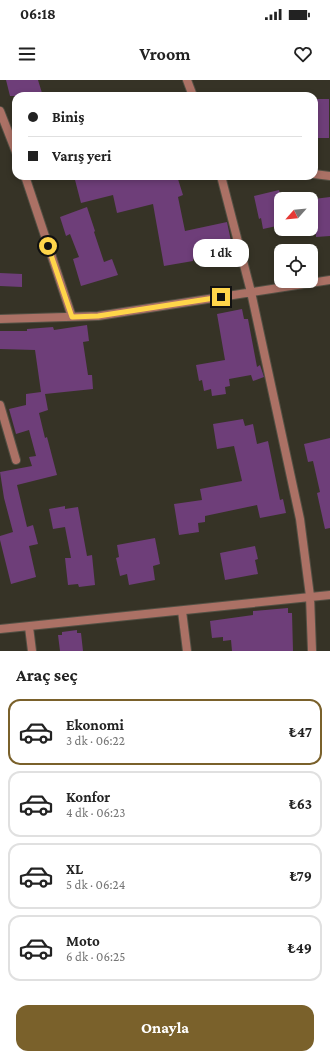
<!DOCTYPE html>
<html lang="tr">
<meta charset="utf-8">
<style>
body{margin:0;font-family:"Crimson Pro",serif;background:#f6f6f6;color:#222;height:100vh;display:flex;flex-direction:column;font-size:15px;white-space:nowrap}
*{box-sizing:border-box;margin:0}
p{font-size:13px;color:#767676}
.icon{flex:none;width:22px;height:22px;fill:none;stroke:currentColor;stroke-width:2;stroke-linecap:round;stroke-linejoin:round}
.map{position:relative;height:571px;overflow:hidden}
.drawer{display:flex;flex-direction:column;background:#fff;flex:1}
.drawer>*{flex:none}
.banner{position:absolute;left:12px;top:12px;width:306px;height:88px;border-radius:12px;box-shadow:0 2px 6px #0003;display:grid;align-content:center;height:88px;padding:0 16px;background:#fff}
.needle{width:26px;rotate:243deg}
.controls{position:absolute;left:274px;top:112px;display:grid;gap:8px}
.controls a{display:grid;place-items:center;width:44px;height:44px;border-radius:8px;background:#fff;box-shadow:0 2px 6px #0003;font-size:20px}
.end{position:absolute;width:18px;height:18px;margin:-9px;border:5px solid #ffd54a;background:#111;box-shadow:0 0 0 2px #111}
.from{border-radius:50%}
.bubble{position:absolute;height:28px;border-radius:12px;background:#fff;box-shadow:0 2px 6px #0003;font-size:13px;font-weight:700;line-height:28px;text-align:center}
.banner b{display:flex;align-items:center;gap:14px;height:38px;font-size:15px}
.banner b+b{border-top:1px solid #e0e0e0}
.banner i{width:10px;height:10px;background:#222}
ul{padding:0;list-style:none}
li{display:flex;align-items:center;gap:12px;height:66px;margin:0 8px 6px;padding:0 8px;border:2px solid #e0e0e0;border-radius:12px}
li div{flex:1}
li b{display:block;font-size:15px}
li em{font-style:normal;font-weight:700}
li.active{border-color:#7a612b}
li>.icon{width:36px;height:36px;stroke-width:1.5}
h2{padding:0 16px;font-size:18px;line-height:48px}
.cta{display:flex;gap:8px;margin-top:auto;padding:8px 16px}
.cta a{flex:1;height:46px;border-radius:12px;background:#7a612b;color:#fff;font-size:16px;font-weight:700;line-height:46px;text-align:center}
.status{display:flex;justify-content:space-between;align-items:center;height:28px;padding:0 20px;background:#fff;direction:ltr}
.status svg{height:11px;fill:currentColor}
header{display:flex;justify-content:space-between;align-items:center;height:52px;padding:0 16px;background:#fff;font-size:18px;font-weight:700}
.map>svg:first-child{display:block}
.building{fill:#6e3e79}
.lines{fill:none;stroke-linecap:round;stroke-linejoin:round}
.minor-casing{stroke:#535044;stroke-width:10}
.minor{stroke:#ab7165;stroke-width:8}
.route{stroke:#ffd54a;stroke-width:5}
</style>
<div class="status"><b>06:18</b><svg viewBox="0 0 49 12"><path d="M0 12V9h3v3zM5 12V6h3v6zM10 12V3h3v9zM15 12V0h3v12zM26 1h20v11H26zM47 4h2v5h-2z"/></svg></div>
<header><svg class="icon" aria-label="menu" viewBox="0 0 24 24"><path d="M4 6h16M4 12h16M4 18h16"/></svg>Vroom<svg class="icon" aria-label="heart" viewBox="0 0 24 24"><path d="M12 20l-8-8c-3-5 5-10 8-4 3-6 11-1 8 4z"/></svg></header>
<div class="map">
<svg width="330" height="571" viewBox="0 0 330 571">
<rect width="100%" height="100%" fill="#363326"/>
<path class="building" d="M6,0H38L42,13L30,16H10Z
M314,19H329V58H316V55L314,54Z
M74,96H177L183,115L178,117L185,151L227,142L236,185L223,187L221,174L193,179V181L164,186L153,124L117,133L113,115L81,123Z
M279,110L281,118V145L263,149L261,138L259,139L254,116Z
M330,117V156L316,157L314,119Z
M87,127L95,151L94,152L104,182L112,179L118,195L81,206L73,179L79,177L70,154L66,156L60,137Z
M0,193L22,194V207L0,206Z
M242,229L244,239H248L257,287L260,285L264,297L253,301L251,295L229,299L230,306L225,307L226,314L212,316L211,309L204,311L202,300L199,301L196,285L225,280L217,234Z
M87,245L89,261L83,262L88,295H92L93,309L45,314L48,330L39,333L45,358L47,357L57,395L17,405L27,447L33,445L38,464L29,466L36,497L11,504L0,460V456L13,452L4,418L0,392L32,386L29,377L36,376L29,350L16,354L9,329L26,325V314L41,312L35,270L0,269V251H27V249L53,247L54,250Z
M243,339L245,346L253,344L257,364L268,361L280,420L283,419L286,433L260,438L257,425L205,436V442L198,443L199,452L179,455L174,424L202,420L200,409L242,401L234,366L217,369L213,344Z
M330,358V448L325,449L317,413L320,412L313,381L308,382L304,364Z
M65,426V429L78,427L87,476L92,475L95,505L79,507L78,504L68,505L65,478H71L65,447L53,449L49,429Z
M155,458L160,484L153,486L155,500L129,505L127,494L120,496L116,478L119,477L117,465Z
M255,466L258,479L255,480L258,494L225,500L220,473Z
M288,528V533H292L293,571H232L231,560L223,561V557L212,558L210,541L253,535V531Z
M77,550V553H81L83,571H60L58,555H62V552Z"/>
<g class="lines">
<defs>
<path id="minor" d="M187,0L193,16
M0,31L16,72
M314,94L330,96
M25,96L72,237
M221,96L251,212L300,439L310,516L312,571
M0,239L98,236L330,200
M0,325L16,380
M182,531L187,571
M29,547L32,571
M0,549L330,515"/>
</defs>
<use href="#minor" class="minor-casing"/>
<use href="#minor" class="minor"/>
</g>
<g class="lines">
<path class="route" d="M48,166L72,237L98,236L221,217"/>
</g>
</svg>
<div class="controls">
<a><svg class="needle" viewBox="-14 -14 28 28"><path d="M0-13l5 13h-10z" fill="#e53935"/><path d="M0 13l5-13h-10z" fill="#767676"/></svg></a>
<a><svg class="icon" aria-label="locate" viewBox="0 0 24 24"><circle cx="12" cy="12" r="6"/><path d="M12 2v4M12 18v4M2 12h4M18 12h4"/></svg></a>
</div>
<i class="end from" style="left:48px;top:166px"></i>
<i class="end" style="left:221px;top:217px"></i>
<div class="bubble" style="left:193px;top:159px;width:56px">1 dk</div>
<div class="banner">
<b><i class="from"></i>Biniş</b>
<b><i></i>Varış yeri</b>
</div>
</div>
<section class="drawer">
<h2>Araç seç</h2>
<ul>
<li class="active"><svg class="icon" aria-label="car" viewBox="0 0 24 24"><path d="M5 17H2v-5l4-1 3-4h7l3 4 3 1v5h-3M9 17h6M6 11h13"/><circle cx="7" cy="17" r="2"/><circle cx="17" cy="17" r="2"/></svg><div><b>Ekonomi</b><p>3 dk · 06:22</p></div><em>₺47</em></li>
<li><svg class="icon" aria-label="car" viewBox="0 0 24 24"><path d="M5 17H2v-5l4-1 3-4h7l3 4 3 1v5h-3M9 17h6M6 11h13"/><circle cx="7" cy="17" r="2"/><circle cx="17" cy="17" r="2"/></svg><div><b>Konfor</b><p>4 dk · 06:23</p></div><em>₺63</em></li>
<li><svg class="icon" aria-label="car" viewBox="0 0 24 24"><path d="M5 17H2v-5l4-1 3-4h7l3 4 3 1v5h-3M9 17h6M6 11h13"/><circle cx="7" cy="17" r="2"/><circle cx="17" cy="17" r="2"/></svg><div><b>XL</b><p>5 dk · 06:24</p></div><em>₺79</em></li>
<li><svg class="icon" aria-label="car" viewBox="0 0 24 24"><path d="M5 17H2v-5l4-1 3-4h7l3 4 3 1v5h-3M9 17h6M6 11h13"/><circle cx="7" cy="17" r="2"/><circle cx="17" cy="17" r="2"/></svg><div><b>Moto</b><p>6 dk · 06:25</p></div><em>₺49</em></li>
</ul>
<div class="cta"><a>Onayla</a></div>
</section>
